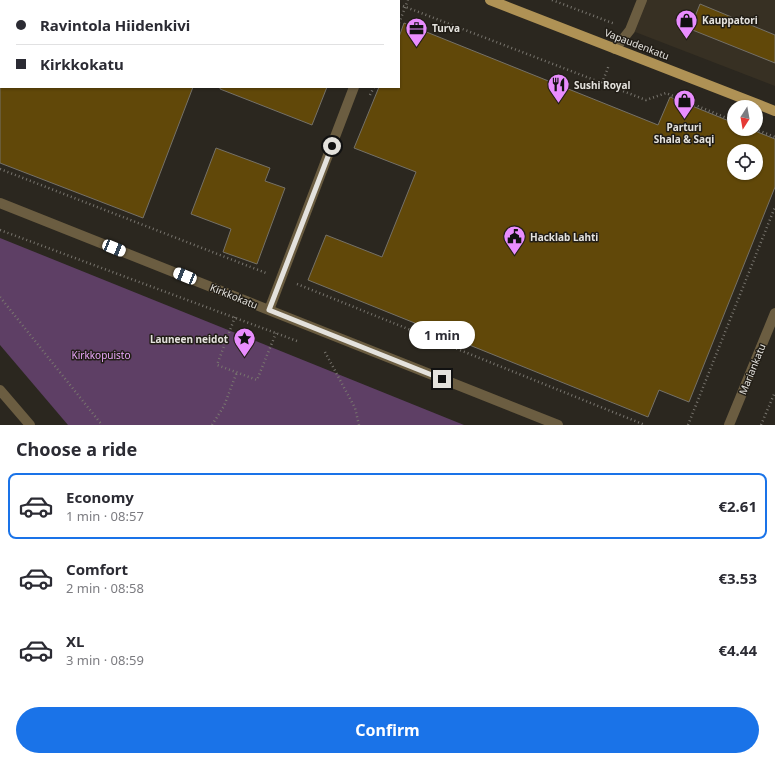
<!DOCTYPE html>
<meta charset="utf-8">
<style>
body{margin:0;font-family:"Noto Sans",sans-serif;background:#f7f7f7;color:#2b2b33;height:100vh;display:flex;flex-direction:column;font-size:15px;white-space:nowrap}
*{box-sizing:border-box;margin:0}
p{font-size:13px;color:#7c7c81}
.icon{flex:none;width:22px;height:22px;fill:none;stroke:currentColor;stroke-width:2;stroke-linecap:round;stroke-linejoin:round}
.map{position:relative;height:425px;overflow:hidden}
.sheet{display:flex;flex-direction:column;background:#fff;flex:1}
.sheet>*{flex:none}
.banner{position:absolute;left:0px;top:0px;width:400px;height:88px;box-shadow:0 1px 3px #0004;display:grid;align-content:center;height:88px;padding:0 16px;background:#fff}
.needle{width:26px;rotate:191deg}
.fabs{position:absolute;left:727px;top:100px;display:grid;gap:8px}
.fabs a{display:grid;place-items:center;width:36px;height:36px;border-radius:50%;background:#fff;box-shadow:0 1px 3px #0004;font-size:20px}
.end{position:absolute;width:18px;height:18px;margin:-9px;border:5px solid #e4e2dd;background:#111;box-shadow:0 0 0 2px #111}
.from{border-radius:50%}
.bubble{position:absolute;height:28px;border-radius:14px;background:#fff;box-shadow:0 1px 3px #0004;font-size:13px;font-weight:700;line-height:28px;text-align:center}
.car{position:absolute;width:12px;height:24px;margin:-12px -6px;border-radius:5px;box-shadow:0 0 3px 1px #0007;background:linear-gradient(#fff 24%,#345 0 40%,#fff 0 76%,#345 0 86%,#fff 0)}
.banner b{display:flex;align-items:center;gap:14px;height:38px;font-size:15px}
.banner b+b{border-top:1px solid #e1e1e2}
.banner i{width:10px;height:10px;background:#2b2b33}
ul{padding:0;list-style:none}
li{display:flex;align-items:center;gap:12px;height:66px;margin:0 8px 6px;padding:0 8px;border:2px solid transparent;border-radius:8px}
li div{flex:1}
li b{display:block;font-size:15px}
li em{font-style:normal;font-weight:700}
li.active{border-color:#1a73e8}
li>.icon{width:36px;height:36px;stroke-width:1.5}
h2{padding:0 16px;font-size:18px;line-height:48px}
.button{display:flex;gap:8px;margin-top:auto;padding:8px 16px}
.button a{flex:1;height:46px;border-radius:24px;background:#1a73e8;color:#fff;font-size:16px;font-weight:700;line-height:46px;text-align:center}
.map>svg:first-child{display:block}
.built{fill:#373023}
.green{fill:#5e3f65}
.building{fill:#614809;stroke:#757168;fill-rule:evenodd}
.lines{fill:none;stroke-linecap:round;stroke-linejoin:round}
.path{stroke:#79766f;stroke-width:2.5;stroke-dasharray:1 3;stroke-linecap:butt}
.minor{stroke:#6b5d41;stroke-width:10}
.major{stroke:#af9255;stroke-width:10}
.route{stroke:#e4e2dd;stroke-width:5}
.labels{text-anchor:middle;stroke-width:3;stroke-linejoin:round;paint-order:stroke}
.poi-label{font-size:10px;font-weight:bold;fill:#e4e2dd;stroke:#211d16;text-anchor:start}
.street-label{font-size:10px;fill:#e4e2dd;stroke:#211d16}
.park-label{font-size:10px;fill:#e8a6f8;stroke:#211d16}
</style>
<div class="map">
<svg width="775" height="425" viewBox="0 0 775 425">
<rect width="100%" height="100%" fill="#2b271f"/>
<path class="built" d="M642,0H775V35L700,5L690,29L775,63V86L630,30Z"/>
<path class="green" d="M0,238L464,425H68L0,345Z"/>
<path class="building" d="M700,4L775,35V63L690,29Z
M404,23L658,125L670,97L734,123V129H750L775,139V187L689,402L659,390L648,417L308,280L326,235L382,257L416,172L354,148L379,87H399V37ZM734,151H756V173H734Z
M0,87H193L143,218L0,163Z
M220,87H327L312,125L220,89Z
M216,148L270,168L265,181L285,188L257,264L223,252L231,229L191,214Z"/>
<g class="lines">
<path class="path" d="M552,0L615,24
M403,6L646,100L666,93L734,121
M399,23L408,0
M602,83L609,65
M370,95L374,87
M755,129L775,137
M0,169L266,273
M0,230L297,341
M297,284L645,425
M0,297L102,425
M235,317L217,365L257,380L276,333
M325,352L355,408L359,425
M212,425L224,406L237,372
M688,425L775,207
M761,425L775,392"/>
<path class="minor" d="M387,1V0
M615,49L630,30L642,0
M0,203L558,425
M269,310L354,87
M0,390L30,425
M729,425L775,313"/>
<path class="major" d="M490,0L775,111"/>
</g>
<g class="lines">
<path class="route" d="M332,146L269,310L442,379"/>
</g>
<defs>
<symbol id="shop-pin" viewBox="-11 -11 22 30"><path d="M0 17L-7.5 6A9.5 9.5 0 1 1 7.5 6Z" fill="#e98dfe" stroke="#211d16"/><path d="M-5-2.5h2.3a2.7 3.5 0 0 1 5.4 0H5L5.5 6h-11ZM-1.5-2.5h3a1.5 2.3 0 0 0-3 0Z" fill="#111"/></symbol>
<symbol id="office-pin" viewBox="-11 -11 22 30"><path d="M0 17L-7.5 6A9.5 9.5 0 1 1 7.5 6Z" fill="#e98dfe" stroke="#211d16"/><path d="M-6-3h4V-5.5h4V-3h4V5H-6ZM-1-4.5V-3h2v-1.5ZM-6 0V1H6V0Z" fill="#111"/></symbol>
<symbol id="restaurant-pin" viewBox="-11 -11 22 30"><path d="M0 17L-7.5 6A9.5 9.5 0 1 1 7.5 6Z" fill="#e98dfe" stroke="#211d16"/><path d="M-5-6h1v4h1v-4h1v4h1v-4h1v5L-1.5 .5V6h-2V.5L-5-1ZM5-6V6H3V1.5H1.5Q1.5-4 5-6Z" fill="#111"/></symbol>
<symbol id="civic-pin" viewBox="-11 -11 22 30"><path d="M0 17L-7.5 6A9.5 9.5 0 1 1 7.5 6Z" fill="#e98dfe" stroke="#211d16"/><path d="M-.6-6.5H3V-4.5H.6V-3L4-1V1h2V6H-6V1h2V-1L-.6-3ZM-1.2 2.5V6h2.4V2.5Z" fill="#111"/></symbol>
<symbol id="sight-pin" viewBox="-11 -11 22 30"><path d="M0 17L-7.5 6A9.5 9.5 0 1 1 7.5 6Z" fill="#e98dfe" stroke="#211d16"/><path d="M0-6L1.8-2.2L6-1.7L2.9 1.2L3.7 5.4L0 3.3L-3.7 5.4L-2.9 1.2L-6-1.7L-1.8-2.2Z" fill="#111"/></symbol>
</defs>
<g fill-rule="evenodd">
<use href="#shop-pin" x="674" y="8" width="25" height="34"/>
<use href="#office-pin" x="404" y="16" width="25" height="34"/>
<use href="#restaurant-pin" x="546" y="72" width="25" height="34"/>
<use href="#shop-pin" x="672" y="88" width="25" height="34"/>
<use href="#civic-pin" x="502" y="224" width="25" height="34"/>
<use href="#sight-pin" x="232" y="326" width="25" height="34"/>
</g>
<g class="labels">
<g class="poi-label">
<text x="702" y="24">Kauppatori</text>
<text x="432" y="32">Turva</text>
<text x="574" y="89">Sushi Royal</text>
<text x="684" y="131" text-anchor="middle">Parturi<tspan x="684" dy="12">Shala &amp; Saqi</tspan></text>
<text x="530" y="241">Hacklab Lahti</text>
<text x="228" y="343" text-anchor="end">Launeen neidot</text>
</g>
<g class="street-label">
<text transform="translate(637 44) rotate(21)" y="4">Vapaudenkatu</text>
<text transform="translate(234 296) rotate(22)" y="4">Kirkkokatu</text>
<text transform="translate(752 369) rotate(-68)" y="4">Mariankatu</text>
</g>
<g class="park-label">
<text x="101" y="359">Kirkkopuisto</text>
</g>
</g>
</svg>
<div class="fabs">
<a><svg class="needle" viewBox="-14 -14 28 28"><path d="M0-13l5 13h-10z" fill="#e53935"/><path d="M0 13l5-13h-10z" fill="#7c7c81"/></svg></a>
<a><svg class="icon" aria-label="locate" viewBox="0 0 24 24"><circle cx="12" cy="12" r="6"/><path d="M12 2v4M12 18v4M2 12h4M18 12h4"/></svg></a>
</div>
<i class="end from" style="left:332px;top:146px"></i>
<i class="end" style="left:442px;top:379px"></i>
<div class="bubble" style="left:409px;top:321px;width:66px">1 min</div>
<i class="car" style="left:114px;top:248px;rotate:112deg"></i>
<i class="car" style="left:185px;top:276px;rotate:292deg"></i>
<div class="banner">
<b><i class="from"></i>Ravintola Hiidenkivi</b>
<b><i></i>Kirkkokatu</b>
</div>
</div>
<section class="sheet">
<h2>Choose a ride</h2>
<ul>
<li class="active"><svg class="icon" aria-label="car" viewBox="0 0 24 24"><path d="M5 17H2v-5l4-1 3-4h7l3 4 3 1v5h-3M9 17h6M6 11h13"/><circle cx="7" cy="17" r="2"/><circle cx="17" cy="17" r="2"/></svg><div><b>Economy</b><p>1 min · 08:57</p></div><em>€2.61</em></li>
<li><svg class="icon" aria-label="car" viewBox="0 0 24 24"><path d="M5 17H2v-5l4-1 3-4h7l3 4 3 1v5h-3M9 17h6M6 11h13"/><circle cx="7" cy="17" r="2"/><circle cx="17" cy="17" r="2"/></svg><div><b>Comfort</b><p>2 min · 08:58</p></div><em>€3.53</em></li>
<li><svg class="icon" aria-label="car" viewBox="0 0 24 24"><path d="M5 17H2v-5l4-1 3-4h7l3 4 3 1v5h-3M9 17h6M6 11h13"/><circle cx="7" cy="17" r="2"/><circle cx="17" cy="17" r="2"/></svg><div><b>XL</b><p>3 min · 08:59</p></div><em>€4.44</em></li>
</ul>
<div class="button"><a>Confirm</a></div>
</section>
